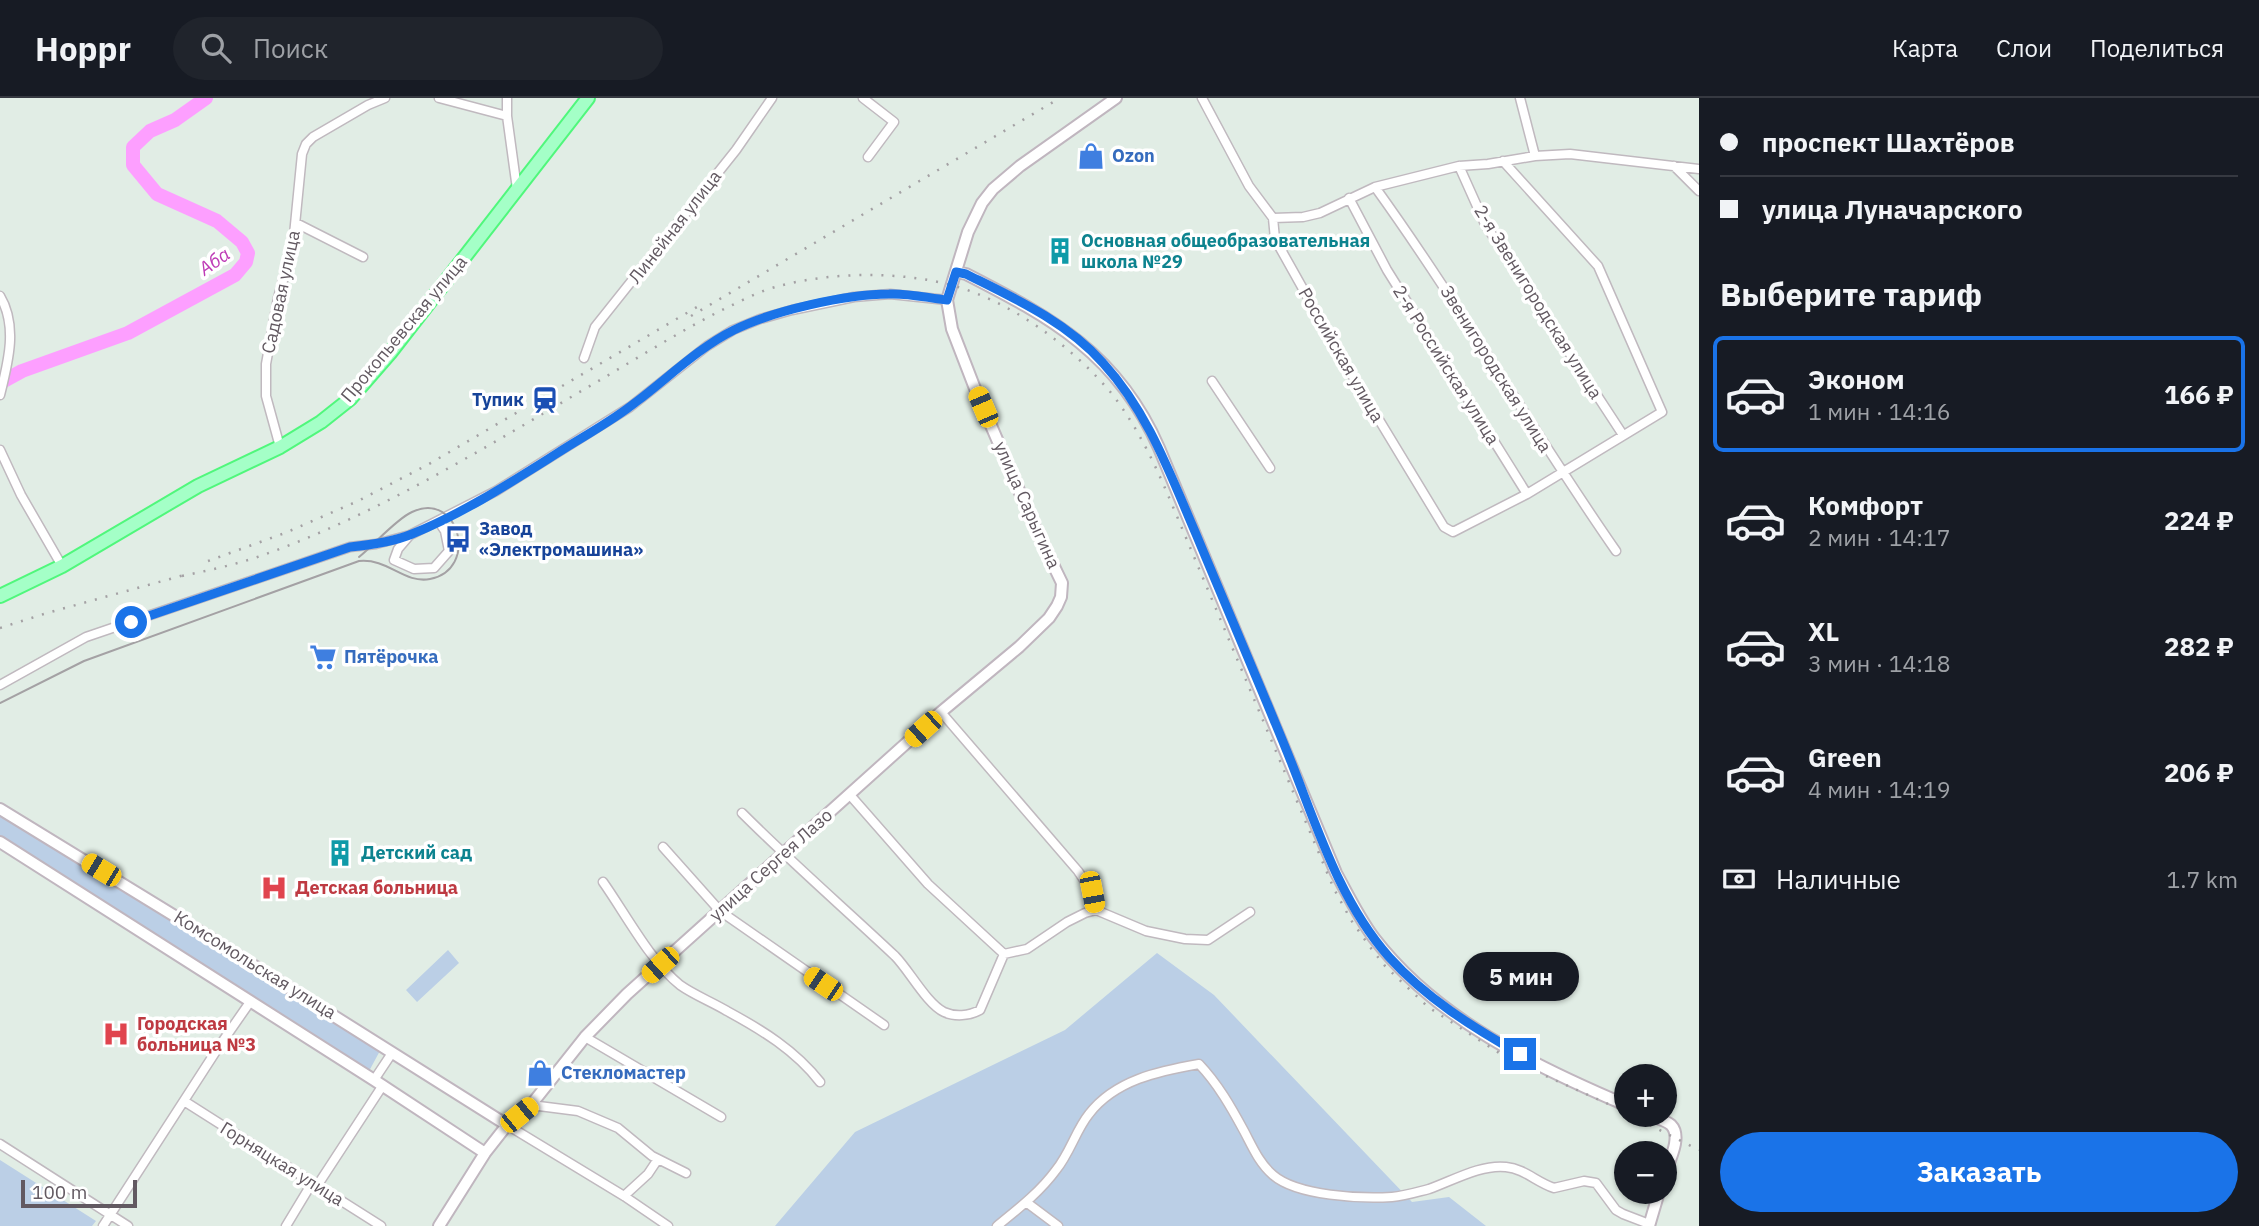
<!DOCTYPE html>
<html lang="ru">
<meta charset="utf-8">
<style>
body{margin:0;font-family:"IBM Plex Sans",sans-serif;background:#20242c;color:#f1f3f6;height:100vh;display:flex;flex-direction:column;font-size:26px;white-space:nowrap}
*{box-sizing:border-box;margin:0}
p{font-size:23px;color:#9ea1a6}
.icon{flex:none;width:38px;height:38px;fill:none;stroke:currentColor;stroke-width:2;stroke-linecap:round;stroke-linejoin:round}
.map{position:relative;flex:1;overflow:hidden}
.side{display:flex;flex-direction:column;background:#171b24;width:560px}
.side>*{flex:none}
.banner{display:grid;align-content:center;height:154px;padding:0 21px;background:#171b24}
.fabs{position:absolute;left:1614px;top:966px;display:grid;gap:14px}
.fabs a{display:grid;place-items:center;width:63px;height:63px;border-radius:50%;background:#171b24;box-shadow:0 2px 5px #0004;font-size:35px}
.scale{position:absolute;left:21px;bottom:18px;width:116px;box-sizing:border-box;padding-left:7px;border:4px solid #625961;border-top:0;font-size:19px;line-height:24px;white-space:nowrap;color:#625961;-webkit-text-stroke:5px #fff;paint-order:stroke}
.end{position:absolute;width:32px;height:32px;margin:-16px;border:9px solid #1a73e8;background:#fff;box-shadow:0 0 0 4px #fff}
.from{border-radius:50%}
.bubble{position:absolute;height:49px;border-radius:24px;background:#171b24;box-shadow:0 2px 5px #0004;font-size:23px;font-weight:700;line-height:49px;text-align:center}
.car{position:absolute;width:21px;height:42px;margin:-21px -10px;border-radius:9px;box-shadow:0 0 5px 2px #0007;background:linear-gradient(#f5c518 24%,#345 0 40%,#f5c518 0 76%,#345 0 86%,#f5c518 0)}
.banner b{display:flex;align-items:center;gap:24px;height:66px;font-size:26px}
.banner b+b{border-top:2px solid #363941}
.banner i{width:18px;height:18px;background:#f1f3f6}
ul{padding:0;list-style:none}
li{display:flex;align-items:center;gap:21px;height:116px;margin:0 14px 10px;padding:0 7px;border:4px solid transparent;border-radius:10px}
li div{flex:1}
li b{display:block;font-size:26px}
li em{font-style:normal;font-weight:700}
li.selected{border-color:#1a73e8}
li>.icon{width:63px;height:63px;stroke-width:1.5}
h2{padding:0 21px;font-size:32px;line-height:84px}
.pay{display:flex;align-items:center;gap:18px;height:77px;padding:0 21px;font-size:26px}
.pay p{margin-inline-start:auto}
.cta{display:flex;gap:14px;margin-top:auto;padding:14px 21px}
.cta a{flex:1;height:80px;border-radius:42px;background:#1a73e8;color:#fff;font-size:28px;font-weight:700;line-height:80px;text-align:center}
header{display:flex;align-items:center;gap:42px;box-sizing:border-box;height:98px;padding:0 35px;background:#171b24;border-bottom:2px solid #363941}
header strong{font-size:33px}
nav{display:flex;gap:38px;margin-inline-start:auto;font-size:24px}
.search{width:490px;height:63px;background:#20242c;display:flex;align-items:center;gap:18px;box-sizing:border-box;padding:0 24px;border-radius:38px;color:#9ea1a6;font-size:26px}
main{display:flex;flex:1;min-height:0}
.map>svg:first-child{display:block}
.green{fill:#bbcfe6}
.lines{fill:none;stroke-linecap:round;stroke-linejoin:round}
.river{stroke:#fd9fff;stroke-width:14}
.street-casing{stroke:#c0b9bf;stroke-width:11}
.secondary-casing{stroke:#c0b6bf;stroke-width:14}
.primary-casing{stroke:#50f77c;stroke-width:16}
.street{stroke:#fff;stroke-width:8}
.secondary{stroke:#fff;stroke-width:10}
.primary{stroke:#a4ffc7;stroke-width:12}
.tram{stroke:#a4a1a4;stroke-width:2}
.rail{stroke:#a4a1a4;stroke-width:2.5;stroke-dasharray:2 9;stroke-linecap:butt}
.route{stroke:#1a73e8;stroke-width:9}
.labels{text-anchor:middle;stroke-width:7;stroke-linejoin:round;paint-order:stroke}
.shop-label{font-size:18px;font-weight:bold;fill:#366cbe;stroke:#fff;text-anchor:start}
.street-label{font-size:18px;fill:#625961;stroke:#fff}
.culture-label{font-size:18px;font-weight:bold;fill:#0d838f;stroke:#fff;text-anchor:start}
.transit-label{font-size:18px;font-weight:bold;fill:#164399;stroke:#fff;text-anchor:end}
.health-label{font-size:18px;font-weight:bold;fill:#be3a42;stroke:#fff;text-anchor:start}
.water-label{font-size:19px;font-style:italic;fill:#be3bb6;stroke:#fff}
</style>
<header>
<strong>Hoppr</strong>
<div class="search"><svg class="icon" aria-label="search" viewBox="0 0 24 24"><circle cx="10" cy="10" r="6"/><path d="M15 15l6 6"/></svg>Поиск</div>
<nav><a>Карта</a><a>Слои</a><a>Поделиться</a></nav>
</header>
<main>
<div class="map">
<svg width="1699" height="1128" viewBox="0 0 1699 1128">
<rect width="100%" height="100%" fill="#e1ede5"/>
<path class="green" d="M0,715L382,949L368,975L0,739Z
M448,852L459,865L417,904L406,892Z
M1157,855L1214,897L1412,1104L1449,1099L1486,1128H775L855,1034L1065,932Z
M0,1062L96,1123L92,1128H0Z"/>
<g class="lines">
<path class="river" d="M0,285L22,273L128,235L235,177L246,164L248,155L242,144L217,123L157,96L133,67V49L150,33L175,22L206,0"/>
<defs>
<path id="street" d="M439,0L507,18
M507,0V18L517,91
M863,0L894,24L868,59
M1202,0L1249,88L1273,120L1275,141L1344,264L1444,429L1453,434L1527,396L1662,314L1598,168L1503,63
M1520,0L1535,58
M1459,68L1485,126L1623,337
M1674,68L1699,93
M1375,89C1460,207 1533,334 1616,453
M1349,100L1387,172L1527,396
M1273,120L1303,119L1320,115L1375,89L1459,68L1488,66L1535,58L1570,56L1699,71
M296,125L363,159
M0,198C18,228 8,265 0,297
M584,260L595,229L736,52L772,0
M1212,283L1270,370
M280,349L266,298V266L278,200L293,147L302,56L306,46L313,39L368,7L385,0
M0,352L21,397L62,468
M410,437L398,451L394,462L414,471L434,470L449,453L445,433L439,424
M0,587L86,539L350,449L376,446L410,437L496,393L630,309L707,248L733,232L760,221L792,212L854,199L890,196L947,202
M941,614L1078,773L1092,794L1096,812
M850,697L928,786L1004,856
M742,715C792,765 844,810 895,858C909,872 927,906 944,914C955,919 969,918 980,912L1004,856L1027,851L1067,824L1085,815L1096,812L1146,833L1185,841L1208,842L1250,814
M663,749L720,813L884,927
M603,784C625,815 650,863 680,887C694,897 712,904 727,913C762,932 795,952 820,984
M585,939L721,1019
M374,982L392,955
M184,1003L381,1128
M531,1007L578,1013L618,1030L652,1058L686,1075
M507,1027L624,1098L668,1128
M0,1046L128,1128
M317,1088L383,987
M624,1098L648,1076L658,1061
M1026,1104L1058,1128
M103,1128L218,950L250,904
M286,1128L312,1085
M997,1128C1018,1111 1040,1094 1056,1072C1070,1055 1076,1032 1089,1016C1115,982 1159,973 1199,966C1218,986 1231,1009 1244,1033C1252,1048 1259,1065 1273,1077C1297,1098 1362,1101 1392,1099C1405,1098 1417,1094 1429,1091C1452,1083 1481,1066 1506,1069C1525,1071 1536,1084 1554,1090L1584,1083L1596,1085L1616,1112L1623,1116L1649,1126"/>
<path id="secondary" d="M956,174L966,176C1052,220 1118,256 1159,350L1336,775C1348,797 1359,820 1374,840C1436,921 1534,968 1626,1007
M0,711L191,828L507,1027
M0,744L374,982L485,1055
M1649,1017C1656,1020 1665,1022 1671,1027C1683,1039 1668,1065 1664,1078
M439,1128L485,1055L507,1027L531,1007L585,939L627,896L941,614L1019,549L1049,520L1057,508L1061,499L1062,485L1033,425L974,288L952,231L947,202L968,134L982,105L993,91L1020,68L1116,0
M1649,1128L1659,1094"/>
<path id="primary" d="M0,498L62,468L198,388L280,349L321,324L350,301L390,255L588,0"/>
</defs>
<use href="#street" class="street-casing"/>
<use href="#secondary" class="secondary-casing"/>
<use href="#primary" class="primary-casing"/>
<use href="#street" class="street"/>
<use href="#secondary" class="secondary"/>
<use href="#primary" class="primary"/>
<path class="tram" d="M0,605L84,563L359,463C388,460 404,486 430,481C479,472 460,392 412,414C396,421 374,447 359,459"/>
<path class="rail" d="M691,218L1060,0
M208,463L285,435L358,403L429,366L697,209
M182,478C210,472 239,466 266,456C382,414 489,347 595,285C636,261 677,235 720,213C739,204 759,193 779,188C832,174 898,173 951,187C1011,203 1073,249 1112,296C1136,327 1153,362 1168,397L1334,791L1351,822L1370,849L1385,868L1428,909L1510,962L1626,1014
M0,530L47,515L188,476
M1630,1017L1699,1052"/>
</g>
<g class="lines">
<path class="route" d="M131,524L350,449C370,447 393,444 412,436C462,416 510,385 556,356C582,339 611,324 636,304C668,280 698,250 734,232C772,213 846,196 889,196C908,195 928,200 947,202L956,174L966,176C1014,200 1067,224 1103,265C1148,314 1170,376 1196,436C1228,513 1261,589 1292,666C1318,732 1341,805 1389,859C1426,900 1472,929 1520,956"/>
</g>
<defs>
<symbol id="shop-bare" viewBox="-9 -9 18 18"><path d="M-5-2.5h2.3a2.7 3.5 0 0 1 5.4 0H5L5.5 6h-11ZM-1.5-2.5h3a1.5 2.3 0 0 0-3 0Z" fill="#3f7fe0" stroke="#fff" stroke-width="2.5" paint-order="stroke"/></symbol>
<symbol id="building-bare" viewBox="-9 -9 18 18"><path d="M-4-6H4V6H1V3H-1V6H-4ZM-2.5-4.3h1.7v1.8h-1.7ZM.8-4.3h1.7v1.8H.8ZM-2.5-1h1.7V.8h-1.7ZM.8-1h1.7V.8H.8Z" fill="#0f9aa8" stroke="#fff" stroke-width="2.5" paint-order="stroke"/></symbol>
<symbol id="station-bare" viewBox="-9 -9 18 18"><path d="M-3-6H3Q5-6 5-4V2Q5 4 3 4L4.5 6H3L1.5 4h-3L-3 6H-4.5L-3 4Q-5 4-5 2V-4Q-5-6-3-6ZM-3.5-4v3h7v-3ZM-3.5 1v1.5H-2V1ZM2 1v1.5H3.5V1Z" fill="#1a4fb4" stroke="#fff" stroke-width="2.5" paint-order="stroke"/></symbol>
<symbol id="bus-bare" viewBox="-9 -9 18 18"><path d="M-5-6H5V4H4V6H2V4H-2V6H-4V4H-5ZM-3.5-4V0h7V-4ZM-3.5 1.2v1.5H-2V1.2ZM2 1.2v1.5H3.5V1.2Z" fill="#1a4fb4" stroke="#fff" stroke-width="2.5" paint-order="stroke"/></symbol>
<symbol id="supermarket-bare" viewBox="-9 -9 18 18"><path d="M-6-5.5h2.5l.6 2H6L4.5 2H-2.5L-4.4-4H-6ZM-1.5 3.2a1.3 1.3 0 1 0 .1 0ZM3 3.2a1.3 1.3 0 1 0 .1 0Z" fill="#3f7fe0" stroke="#fff" stroke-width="2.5" paint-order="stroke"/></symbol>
<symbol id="hospital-bare" viewBox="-9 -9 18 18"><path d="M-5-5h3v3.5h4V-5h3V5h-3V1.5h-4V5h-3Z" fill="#e0444e" stroke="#fff" stroke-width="2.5" paint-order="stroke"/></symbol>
</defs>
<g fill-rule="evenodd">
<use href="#shop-bare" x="1072" y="39" width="38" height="38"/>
<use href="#building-bare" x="1041" y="134" width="38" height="38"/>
<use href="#station-bare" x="526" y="283" width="38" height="38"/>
<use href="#bus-bare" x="439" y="422" width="38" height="38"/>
<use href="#supermarket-bare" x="304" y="540" width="38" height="38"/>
<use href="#building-bare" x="321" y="736" width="38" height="38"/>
<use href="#hospital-bare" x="255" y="771" width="38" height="38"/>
<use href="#hospital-bare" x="97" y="917" width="38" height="38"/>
<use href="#shop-bare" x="521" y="956" width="38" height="38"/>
</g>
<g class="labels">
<g class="shop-label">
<text x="1112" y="64">Ozon</text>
<text x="344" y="565">Пятёрочка</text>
<text x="561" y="981">Стекломастер</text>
</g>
<g class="street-label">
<text transform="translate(675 129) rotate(-52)" y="6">Линейная улица</text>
<text transform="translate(281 194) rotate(-78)" y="6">Садовая улица</text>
<text transform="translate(1538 204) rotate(58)" y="6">2-я Звенигородская улица</text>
<text transform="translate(404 231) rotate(-50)" y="6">Прокопьевская улица</text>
<text transform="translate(1341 257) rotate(60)" y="6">Российская улица</text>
<text transform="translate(1446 267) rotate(58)" y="6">2-я Российская улица</text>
<text transform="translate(1496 271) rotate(58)" y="6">Звенигородская улица</text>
<text transform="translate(1027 407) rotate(66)" y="6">улица Сарыгина</text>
<text transform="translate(771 767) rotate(-42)" y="6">улица Сергея Лазо</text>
<text transform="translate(255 867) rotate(32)" y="6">Комсомольская улица</text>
<text transform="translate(282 1066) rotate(32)" y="6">Горняцкая улица</text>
</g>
<g class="culture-label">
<text x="1081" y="149">Основная общеобразовательная<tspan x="1081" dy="21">школа №29</tspan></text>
<text x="361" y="761">Детский сад</text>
</g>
<g class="transit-label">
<text x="524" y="308">Тупик</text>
<text x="479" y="437" text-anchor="start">Завод<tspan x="479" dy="21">«Электромашина»</tspan></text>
</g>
<g class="health-label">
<text x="295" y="796">Детская больница</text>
<text x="137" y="932">Городская<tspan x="137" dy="21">больница №3</tspan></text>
</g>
<g class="water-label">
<text transform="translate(214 163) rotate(-35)" y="7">Аба</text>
</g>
</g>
</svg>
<div class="fabs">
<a>+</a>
<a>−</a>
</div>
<div class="scale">100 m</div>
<i class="end from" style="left:131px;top:524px"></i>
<i class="end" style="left:1520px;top:956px"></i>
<div class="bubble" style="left:1463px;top:854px;width:116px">5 мин</div>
<i class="car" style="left:983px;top:309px;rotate:337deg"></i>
<i class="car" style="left:923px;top:631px;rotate:228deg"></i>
<i class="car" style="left:101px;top:772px;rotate:301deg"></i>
<i class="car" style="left:1092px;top:794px;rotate:169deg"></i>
<i class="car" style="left:660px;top:867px;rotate:228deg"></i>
<i class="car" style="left:823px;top:886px;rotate:304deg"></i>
<i class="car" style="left:519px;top:1017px;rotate:51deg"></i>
</div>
<section class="side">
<div class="banner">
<b><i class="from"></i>проспект Шахтёров</b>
<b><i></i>улица Луначарского</b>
</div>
<h2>Выберите тариф</h2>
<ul>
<li class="selected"><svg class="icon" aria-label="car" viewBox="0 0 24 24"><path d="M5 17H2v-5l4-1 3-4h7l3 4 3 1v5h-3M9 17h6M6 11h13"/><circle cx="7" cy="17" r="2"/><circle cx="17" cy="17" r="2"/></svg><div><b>Эконом</b><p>1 мин · 14:16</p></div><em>166 ₽</em></li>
<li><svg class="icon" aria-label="car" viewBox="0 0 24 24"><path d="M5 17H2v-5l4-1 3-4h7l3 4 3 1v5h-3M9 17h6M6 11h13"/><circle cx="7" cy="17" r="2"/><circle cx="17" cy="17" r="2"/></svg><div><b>Комфорт</b><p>2 мин · 14:17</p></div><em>224 ₽</em></li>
<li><svg class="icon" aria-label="car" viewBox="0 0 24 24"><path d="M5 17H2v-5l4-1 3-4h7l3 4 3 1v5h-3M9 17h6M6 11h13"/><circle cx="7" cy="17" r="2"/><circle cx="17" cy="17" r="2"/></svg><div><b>XL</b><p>3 мин · 14:18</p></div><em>282 ₽</em></li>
<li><svg class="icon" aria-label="car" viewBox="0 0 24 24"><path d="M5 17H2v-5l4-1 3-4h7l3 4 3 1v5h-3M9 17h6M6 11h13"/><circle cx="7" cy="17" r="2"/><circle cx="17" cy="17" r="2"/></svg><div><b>Green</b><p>4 мин · 14:19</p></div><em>206 ₽</em></li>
</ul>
<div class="pay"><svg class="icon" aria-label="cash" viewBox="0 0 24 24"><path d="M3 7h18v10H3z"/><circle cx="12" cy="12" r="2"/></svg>Наличные<p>1.7 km</p></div>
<div class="cta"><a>Заказать</a></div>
</section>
</main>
